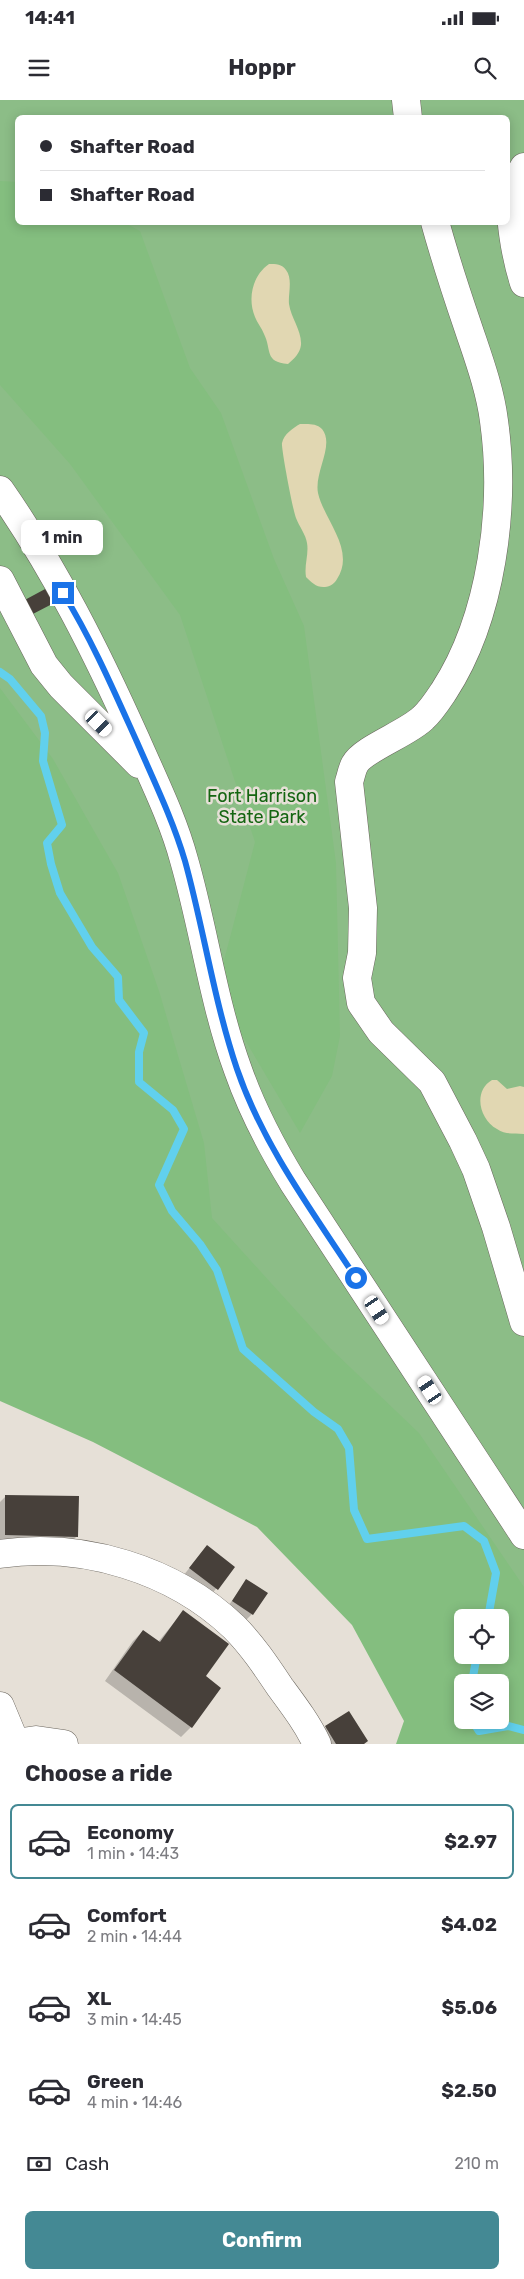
<!DOCTYPE html>
<meta charset="utf-8">
<style>
body{margin:0;font-family:Rubik,sans-serif;background:#f7f7f7;color:#2b2b33;height:100vh;display:flex;flex-direction:column;font-size:19px;white-space:nowrap}
*{box-sizing:border-box;margin:0}
p{font-size:16px;color:#7c7c81}
.icon{flex:none;width:28px;height:28px;fill:none;stroke:currentColor;stroke-width:2;stroke-linecap:round;stroke-linejoin:round}
.map{position:relative;height:1644px;overflow:hidden}
.panel{display:flex;flex-direction:column;background:#fff;flex:1}
.panel>*{flex:none}
.hud{position:absolute;left:15px;top:15px;width:495px;height:110px;border-radius:8px;box-shadow:0 2px 12px #0003;display:grid;align-content:center;height:110px;padding:0 25px;background:#fff}
.buttons{position:absolute;left:454px;top:1509px;display:grid;gap:10px}
.buttons a{display:grid;place-items:center;width:55px;height:55px;border-radius:8px;background:#fff;box-shadow:0 2px 12px #0003;font-size:25px}
.end{position:absolute;width:22px;height:22px;margin:-11px;border:6px solid #1a73e8;background:#fff;box-shadow:0 0 0 2px #fff}
.from{border-radius:50%}
.bubble{position:absolute;height:35px;border-radius:8px;background:#fff;box-shadow:0 2px 12px #0003;font-size:16px;font-weight:700;line-height:35px;text-align:center}
.car{position:absolute;width:15px;height:30px;margin:-15px -8px;border-radius:6px;box-shadow:0 0 4px 1px #0007;background:linear-gradient(#fff 24%,#345 0 40%,#fff 0 76%,#345 0 86%,#fff 0)}
.hud b{display:flex;align-items:center;gap:18px;height:48px;font-size:19px}
.hud b+b{border-top:1px solid #e1e1e2}
.hud i{width:12px;height:12px;background:#2b2b33}
ul{padding:0;list-style:none}
li{display:flex;align-items:center;gap:15px;height:75px;margin:0 10px 8px;padding:0 15px;border:2px solid transparent;border-radius:8px}
li div{flex:1}
li b{display:block;font-size:19px}
li em{font-style:normal;font-weight:700}
li.active{border-color:#448994}
li>.icon{width:45px;height:45px;stroke-width:1.5}
h2{padding:0 25px;font-size:22px;line-height:60px}
.pay{display:flex;align-items:center;gap:12px;height:55px;padding:0 25px;font-size:19px}
.pay p{margin-inline-start:auto}
.cta{display:flex;gap:10px;margin-top:auto;padding:10px 25px}
.cta a{flex:1;height:58px;border-radius:8px;background:#448994;color:#fff;font-size:20px;font-weight:700;line-height:58px;text-align:center}
.status{display:flex;justify-content:space-between;align-items:center;height:35px;padding:0 25px;background:#fff;direction:ltr}
.status svg{height:14px;fill:currentColor}
header{display:flex;justify-content:space-between;align-items:center;height:65px;padding:0 25px;background:#fff;font-size:22px;font-weight:700}
.map>svg:first-child{display:block}
.green{fill:#8cbd87;fill-rule:evenodd}
.forest{fill:#84be7f;fill-rule:evenodd}
.sand{fill:#e1d7b2}
.shadow{fill:#0003}
.lines{fill:none;stroke-linecap:round;stroke-linejoin:round}
.stream{stroke:#61d0ed;stroke-width:8}
.building{fill:#47403a}
.minor-casing{stroke:#6a655d;stroke-width:29}
.minor{stroke:#fff;stroke-width:28}
.route{stroke:#1a73e8;stroke-width:6}
.labels{text-anchor:middle;stroke-width:5;stroke-linejoin:round;paint-order:stroke}
.park-label{font-size:18px;fill:#146511;stroke:#e6e0d7}
</style>
<div class="status"><b>14:41</b><svg viewBox="0 0 49 12"><path d="M0 12V9h3v3zM5 12V6h3v6zM10 12V3h3v9zM15 12V0h3v12zM26 1h20v11H26zM47 4h2v5h-2z"/></svg></div>
<header><svg class="icon" aria-label="menu" viewBox="0 0 24 24"><path d="M4 6h16M4 12h16M4 18h16"/></svg>Hoppr<svg class="icon" aria-label="search" viewBox="0 0 24 24"><circle cx="10" cy="10" r="6"/><path d="M15 15l6 6"/></svg></header>
<div class="map">
<svg width="524" height="1644" viewBox="0 0 524 1644">
<rect width="100%" height="100%" fill="#e6e0d7"/>
<path class="green" d="M0,0H524V1644H457L244,1329L0,1290ZM18,18H508V122H18ZM462,1518H500V1555H462ZM462,1582H500V1620H462Z"/>
<path class="forest" d="M0,81L17,82L18,122L125,123L140,131L190,268L221,313L274,459L304,526L336,763L340,936L332,976L300,1033L216,891L255,742L180,515L70,364L0,285Z
M0,588L53,659L118,773L159,891L204,1043L212,1118L330,1248L419,1333L524,1487V1644H396L404,1621L352,1525L257,1427L93,1342L0,1301ZM462,1518H500V1555H462ZM462,1582H500V1620H462Z"/>
<path class="sand" d="M269,164C276,164 282,164 286,170C293,179 288,194 289,204C291,218 302,231 301,245C300,253 294,259 288,264C264,262 272,250 264,234C262,228 257,223 255,217C247,198 253,175 269,164Z
M300,324C308,324 316,323 322,329C335,345 314,372 318,393C324,420 356,450 337,479C335,483 330,487 325,487C317,488 311,482 306,477C304,465 309,454 307,443C306,435 299,426 296,418C293,411 281,348 282,343C284,334 293,328 300,324Z
M492,980H497L507,989L520,986L524,987V1034C514,1033 506,1035 497,1029C479,1019 473,991 492,980Z"/>
<path class="shadow" d="M6,1396L77,1436L67,1446L0,1445V1402Z
M207,1446L234,1467L210,1496L183,1476Z
M246,1481L252,1514L245,1521L226,1509Z
M183,1512L204,1576L191,1627L181,1637L105,1581L133,1541L143,1531L158,1542Z
M326,1627L364,1644H325L319,1634Z"/>
<g class="lines">
<path class="stream" d="M0,572L10,579L41,616L45,633L43,661L62,725L47,743L51,764L60,793L92,847L118,877L119,900L144,933L139,952V982L173,1010L184,1029L159,1085L172,1111L200,1144L217,1170L243,1249L314,1312L338,1329L349,1348L354,1410L367,1439L464,1426L484,1441L496,1473L488,1518
M472,1582L477,1555
M472,1620L479,1631L508,1626L524,1630"/>
</g>
<path class="building" d="M47,488L54,503L29,516L21,502Z
M5,1395L79,1396L78,1437L5,1435Z
M207,1445L235,1467L218,1490L189,1468Z
M246,1479L268,1493L253,1515L232,1501Z
M183,1510L229,1544L206,1576L221,1588L192,1628L114,1570L143,1530L160,1542Z
M349,1611L368,1641L364,1644H336L325,1626Z"/>
<g class="lines">
<defs>
<path id="minor" d="M406,0L408,18
M524,67C521,73 515,80 513,87C507,112 516,158 524,183
M435,122C445,158 456,192 468,227C478,257 490,289 494,321C506,407 492,517 444,591C438,600 431,611 423,618C408,633 363,649 355,664C352,669 351,676 349,682L363,808L362,853L357,878L361,903L381,932L432,982L463,1041L476,1069L496,1127L524,1222
M0,390C55,469 97,553 136,640C153,679 173,719 184,760C204,829 213,902 238,970C252,1010 271,1046 293,1082L524,1435
M0,480L44,565L61,586L139,664
M0,1454C83,1442 173,1469 234,1527C252,1545 266,1566 280,1587C294,1606 307,1623 317,1644
M0,1606L15,1642
M8,1644L36,1640L64,1644"/>
</defs>
<use href="#minor" class="minor-casing"/>
<use href="#minor" class="minor"/>
</g>
<g class="lines">
<path class="route" d="M63,493C92,540 114,591 137,642C154,681 173,720 185,761C204,830 214,901 237,969C263,1045 312,1111 356,1178"/>
</g>
<g class="labels">
<g class="park-label">
<text x="262" y="702">Fort Harrison<tspan x="262" dy="21">State Park</tspan></text>
</g>
</g>
</svg>
<div class="buttons">
<a><svg class="icon" aria-label="locate" viewBox="0 0 24 24"><circle cx="12" cy="12" r="6"/><path d="M12 2v4M12 18v4M2 12h4M18 12h4"/></svg></a>
<a><svg class="icon" aria-label="layers" viewBox="0 0 24 24"><path d="M12 4l9 5-9 5-9-5zM3 14l9 5 9-5"/></svg></a>
</div>
<i class="end from" style="left:356px;top:1178px"></i>
<i class="end" style="left:63px;top:493px"></i>
<div class="bubble" style="left:21px;top:420px;width:82px">1 min</div>
<i class="car" style="left:99px;top:623px;rotate:135deg"></i>
<i class="car" style="left:377px;top:1210px;rotate:147deg"></i>
<i class="car" style="left:430px;top:1290px;rotate:327deg"></i>
<div class="hud">
<b><i class="from"></i>Shafter Road</b>
<b><i></i>Shafter Road</b>
</div>
</div>
<section class="panel">
<h2>Choose a ride</h2>
<ul>
<li class="active"><svg class="icon" aria-label="car" viewBox="0 0 24 24"><path d="M5 17H2v-5l4-1 3-4h7l3 4 3 1v5h-3M9 17h6M6 11h13"/><circle cx="7" cy="17" r="2"/><circle cx="17" cy="17" r="2"/></svg><div><b>Economy</b><p>1 min · 14:43</p></div><em>$2.97</em></li>
<li><svg class="icon" aria-label="car" viewBox="0 0 24 24"><path d="M5 17H2v-5l4-1 3-4h7l3 4 3 1v5h-3M9 17h6M6 11h13"/><circle cx="7" cy="17" r="2"/><circle cx="17" cy="17" r="2"/></svg><div><b>Comfort</b><p>2 min · 14:44</p></div><em>$4.02</em></li>
<li><svg class="icon" aria-label="car" viewBox="0 0 24 24"><path d="M5 17H2v-5l4-1 3-4h7l3 4 3 1v5h-3M9 17h6M6 11h13"/><circle cx="7" cy="17" r="2"/><circle cx="17" cy="17" r="2"/></svg><div><b>XL</b><p>3 min · 14:45</p></div><em>$5.06</em></li>
<li><svg class="icon" aria-label="car" viewBox="0 0 24 24"><path d="M5 17H2v-5l4-1 3-4h7l3 4 3 1v5h-3M9 17h6M6 11h13"/><circle cx="7" cy="17" r="2"/><circle cx="17" cy="17" r="2"/></svg><div><b>Green</b><p>4 min · 14:46</p></div><em>$2.50</em></li>
</ul>
<div class="pay"><svg class="icon" aria-label="cash" viewBox="0 0 24 24"><path d="M3 7h18v10H3z"/><circle cx="12" cy="12" r="2"/></svg>Cash<p>210 m</p></div>
<div class="cta"><a>Confirm</a></div>
</section>
